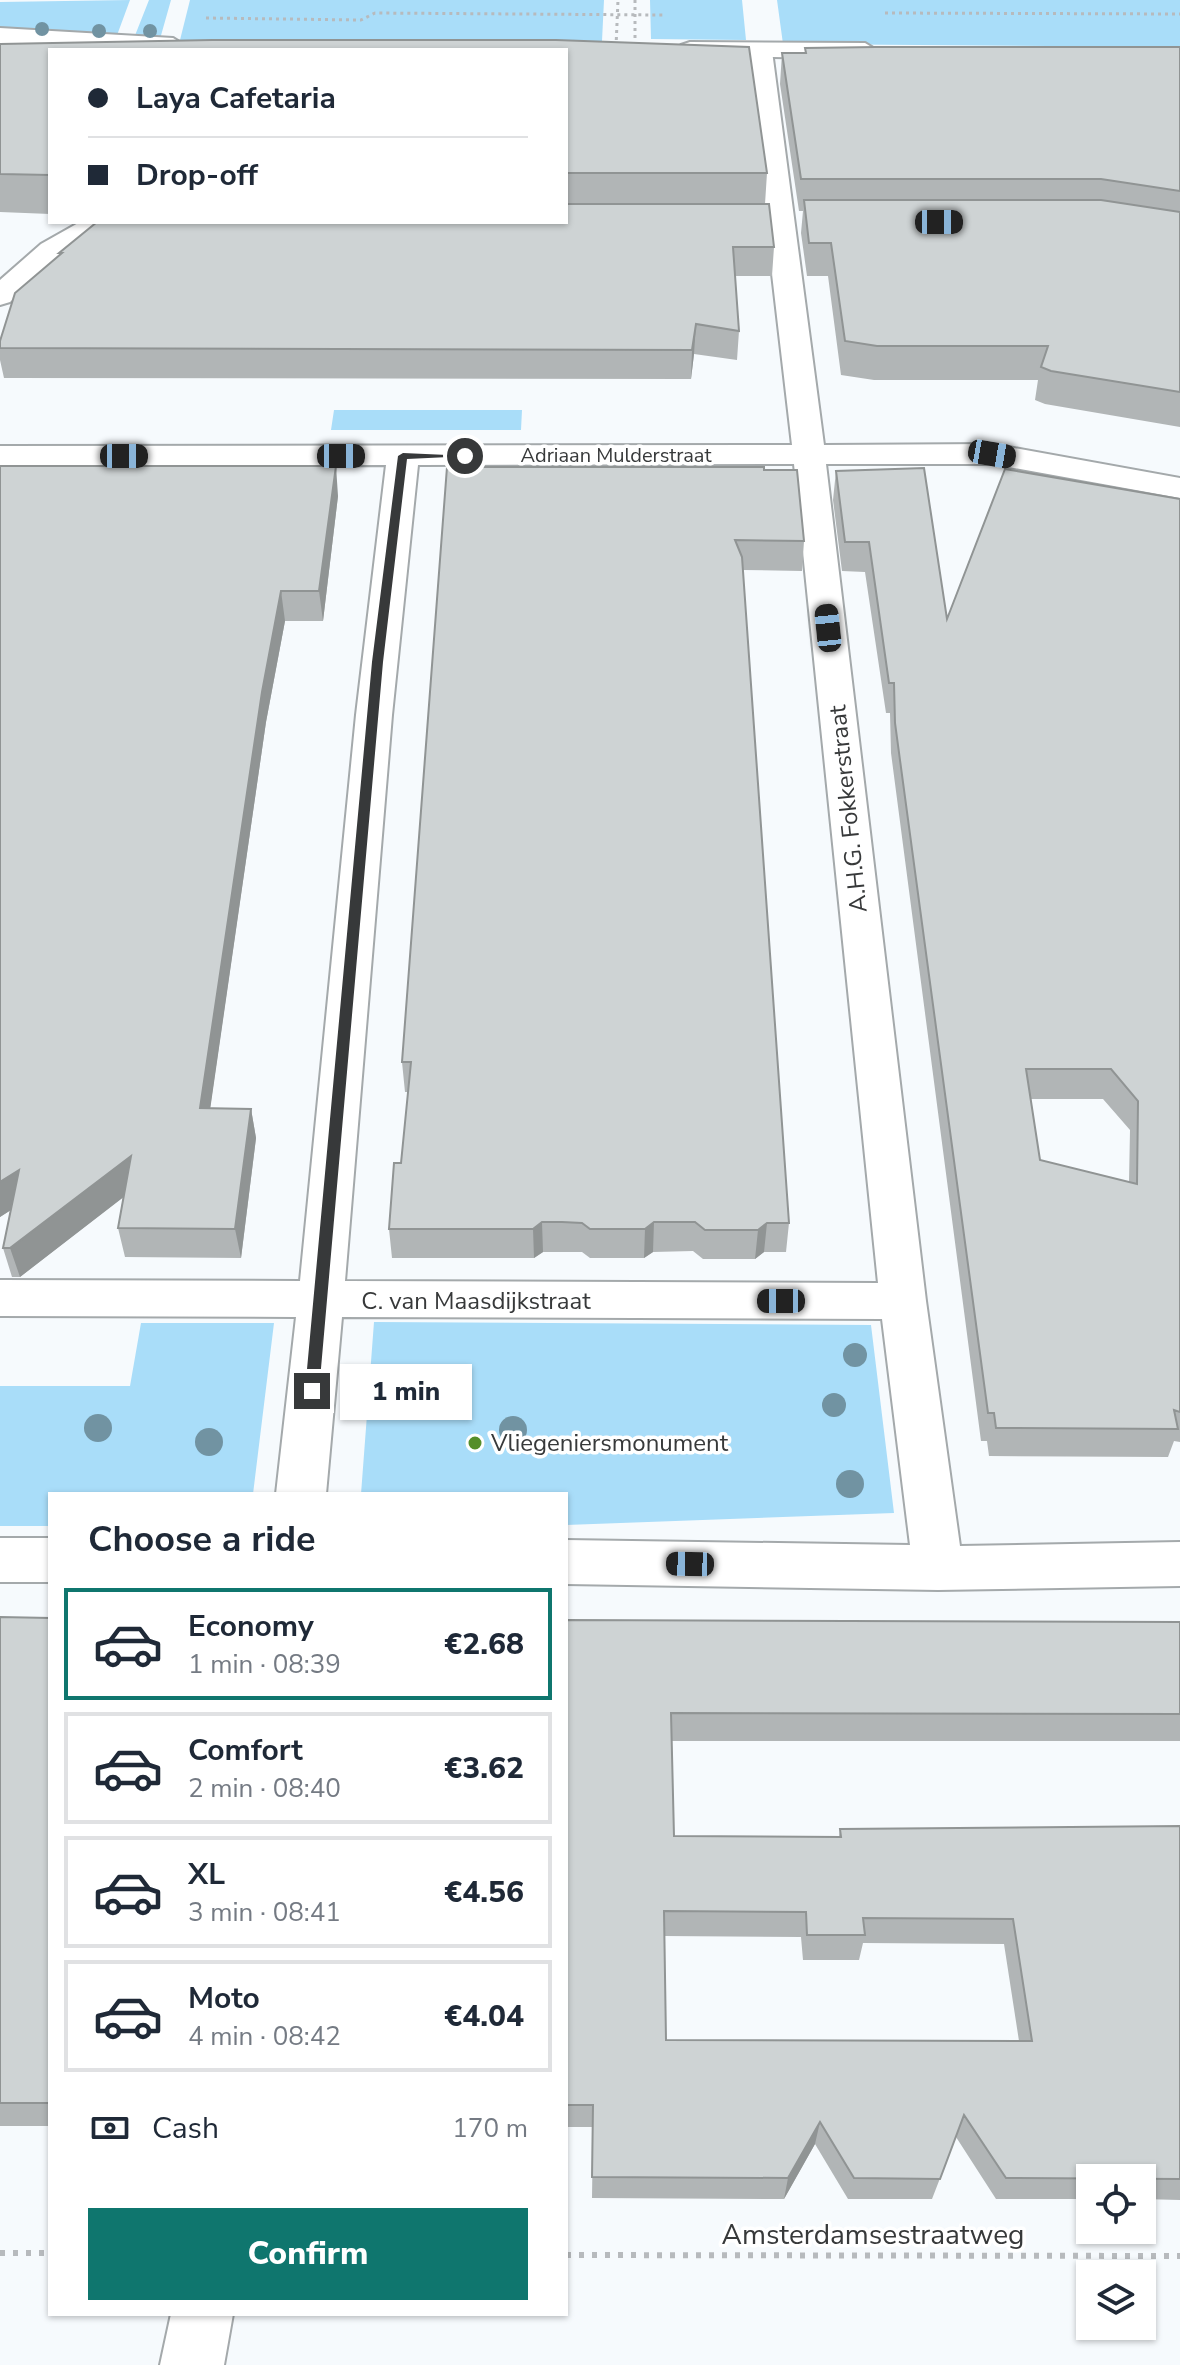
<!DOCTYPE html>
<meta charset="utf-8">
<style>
body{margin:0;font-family:"Nunito Sans",sans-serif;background:#f2f2f3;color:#1f2937;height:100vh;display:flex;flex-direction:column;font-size:30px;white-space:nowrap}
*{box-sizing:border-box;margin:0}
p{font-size:26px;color:#747a83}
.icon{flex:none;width:44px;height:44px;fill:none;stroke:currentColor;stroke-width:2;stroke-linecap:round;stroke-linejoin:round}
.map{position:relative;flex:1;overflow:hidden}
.sheet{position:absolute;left:48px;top:1492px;width:520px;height:824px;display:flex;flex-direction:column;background:#fff;border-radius:0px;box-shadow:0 2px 6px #0004}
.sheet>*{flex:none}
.hud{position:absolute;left:48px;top:48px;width:520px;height:176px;border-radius:0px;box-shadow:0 2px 6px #0004;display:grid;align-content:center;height:176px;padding:0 40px;background:#fff}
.controls{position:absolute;left:1076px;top:2164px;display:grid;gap:16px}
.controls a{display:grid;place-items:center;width:80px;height:80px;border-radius:0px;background:#fff;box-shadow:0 2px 6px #0004;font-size:40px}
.end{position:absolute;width:36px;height:36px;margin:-18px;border:10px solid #37393a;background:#fff;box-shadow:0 0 0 4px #fff}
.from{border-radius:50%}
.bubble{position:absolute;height:56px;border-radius:0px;background:#fff;box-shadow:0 2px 6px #0004;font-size:26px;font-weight:800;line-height:56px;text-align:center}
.car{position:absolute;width:24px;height:48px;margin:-24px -12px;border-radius:10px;box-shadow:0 0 6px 2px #0007;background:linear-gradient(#222 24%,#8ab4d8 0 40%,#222 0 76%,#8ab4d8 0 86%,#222 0)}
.hud b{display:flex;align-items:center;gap:28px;height:76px;font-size:30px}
.hud b+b{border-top:2px solid #e0e1e3}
.hud i{width:20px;height:20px;background:#1f2937}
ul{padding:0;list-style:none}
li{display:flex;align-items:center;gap:24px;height:112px;margin:0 16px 12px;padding:0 24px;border:4px solid #e0e1e3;border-radius:0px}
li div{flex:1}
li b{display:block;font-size:30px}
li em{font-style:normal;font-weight:800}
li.current{border-color:#0f766e}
li>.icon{width:72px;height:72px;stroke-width:1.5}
h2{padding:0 40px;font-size:36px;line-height:96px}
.pay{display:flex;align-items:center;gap:20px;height:88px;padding:0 40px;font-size:30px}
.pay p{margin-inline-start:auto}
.primary-button{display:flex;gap:16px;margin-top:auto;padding:16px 40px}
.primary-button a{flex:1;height:92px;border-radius:0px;background:#0f766e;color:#fff;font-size:32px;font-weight:800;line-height:92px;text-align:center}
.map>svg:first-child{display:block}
.green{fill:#a9ddf9}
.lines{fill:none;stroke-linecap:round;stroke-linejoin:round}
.minor-casing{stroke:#a4a9ab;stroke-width:4}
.tertiary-casing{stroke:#a4a9ab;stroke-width:4}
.path-far1{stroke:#b7babd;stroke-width:3;stroke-dasharray:3 4;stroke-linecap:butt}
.path{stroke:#b7babd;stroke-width:6;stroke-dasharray:5 8;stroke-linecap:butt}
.minor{fill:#fff;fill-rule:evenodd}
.tertiary{fill:#fff;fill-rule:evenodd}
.tree{fill:#7193a2}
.wall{fill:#b1b5b6;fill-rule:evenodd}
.shaded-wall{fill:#909494}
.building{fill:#ced3d4;stroke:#909494;stroke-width:2;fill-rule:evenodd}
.route{fill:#37393a}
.poi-dot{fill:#558e2a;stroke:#fff;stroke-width:3}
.labels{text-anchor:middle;stroke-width:7;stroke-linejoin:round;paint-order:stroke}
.far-street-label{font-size:20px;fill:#37393a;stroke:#fff}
.street-label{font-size:24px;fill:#37393a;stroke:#fff}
.poi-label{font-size:24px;fill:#37393a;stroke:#fff;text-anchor:start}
.near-street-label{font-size:28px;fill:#37393a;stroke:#fff}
</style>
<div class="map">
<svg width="1180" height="2365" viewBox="0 0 1180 2365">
<rect width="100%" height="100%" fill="#f6fafd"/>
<path class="green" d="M130,0L116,38L0,32V2Z
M149,0H171L160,39L134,38Z
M190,0H604L602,41L180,40Z
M650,0H742L746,40L651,39Z
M777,0H1180V47L783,44Z
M334,410H522L521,430H331Z
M374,1322L871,1325L894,1513L566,1525V1494H361Z
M141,1323H274L253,1494H50V1526H0V1386H130Z"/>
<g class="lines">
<defs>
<path id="minor" d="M759,43L772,51L824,445L992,444L1180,478V498L992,464H826L926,1301L960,1546L1180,1542V1586L938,1590L566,1584V1540L910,1545L882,1319L342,1317L326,1494H276L296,1317L0,1316V1280L300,1281L356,715L386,465L0,466V446L792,445L746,51ZM794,464L878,1283L345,1281L392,715L418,465Z
M80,222L164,223L160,229C143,233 127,228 111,231C71,237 38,277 10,302L0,305V280L41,244Z
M0,1538H50V1582H0Z
M171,2314H233L224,2365H160Z"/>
<path id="tertiary" d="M0,28L173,38L186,46L183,50L0,44Z
M690,42L865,43L878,51L865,59L681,55L677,50L681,45Z"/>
</defs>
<use href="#minor" class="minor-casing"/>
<use href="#tertiary" class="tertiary-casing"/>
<path class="path-far1" d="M635,0V47
M885,13L1180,14
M206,18L361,20L375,13L663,15
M616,47L618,0"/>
<path class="path" d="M0,2253H50
M566,2255L1180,2256"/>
<use href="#minor" class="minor"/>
<use href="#tertiary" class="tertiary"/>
</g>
<g class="tree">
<circle cx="42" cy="29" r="7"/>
<circle cx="99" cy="31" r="7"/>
<circle cx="150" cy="31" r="7"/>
<circle cx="855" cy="1355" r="12"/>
<circle cx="834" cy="1405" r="12"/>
<circle cx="98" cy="1428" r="14"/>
<circle cx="513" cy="1430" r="14"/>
<circle cx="209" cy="1442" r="14"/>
<circle cx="850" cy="1484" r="14"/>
</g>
<path class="wall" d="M212,40H556L749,47L767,173L765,204H769L774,247L772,276H735L739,331L737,360L694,354L691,379L4,378L0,360V341L15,293L59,256V253L97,222H566V50H50V214L0,212V44Z
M1180,47V427L1045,404L1035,400L1038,380H874L841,375L828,276H807L801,233L803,211H799L780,84L782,53H805V48Z
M0,466L338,496L323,621H285L266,722L210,1108L251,1109L256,1138L241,1258L125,1257L118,1228L123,1197L20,1277H12L3,1248L11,1210L0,1217Z
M764,470L804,541L802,571L743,570L789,1223L786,1252H764L755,1259H703L693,1251L653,1252L644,1258H590L582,1252H543L534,1258H392L389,1229L401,1163L408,1092H405L402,1062Z
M836,471L947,619L1180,499V1442L1174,1441L1168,1457L989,1456L987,1441H981L891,753L890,713H886L865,572L842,571L833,500ZM1031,1099H1103L1130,1130L1129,1182L1040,1160Z
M0,1617L50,1618V2126H0Z
M566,1620L1180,1622V1741H672L674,1836L839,1837L840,1829L1180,1826V2200L1142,2199V2178H1090V2199H996L956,2137L932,2199H848L815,2144L784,2199L592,2198L593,2127H566ZM664,1936L801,1937L803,1960H859L863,1943L1004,1944L1019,2041L666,2040Z"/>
<path class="shaded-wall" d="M696,324L694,354L691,379L692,350Z
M336,466L338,496L323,621L319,591Z
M281,591L285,621L266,722L206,1138L200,1108L262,692Z
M251,1109L256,1138L241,1258L235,1229Z
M131,1156L138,1186L20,1277L10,1248Z
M19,1170L28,1199L0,1217V1182Z
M542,1222L543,1252L534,1258L533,1229Z
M654,1222L653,1252L644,1258L645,1229Z
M767,1223L764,1252L755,1259L758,1230Z
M820,2122L815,2144L784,2199L788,2178Z"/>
<path class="building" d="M212,40H556L749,47L767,173H566V50H50V175L0,174V44Z
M876,47H1180V191L1101,179H801L782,53H806L805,48Z
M804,200H1101L1180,212V392L1051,371L1041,367L1048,346H877L845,341L831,243H809Z
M566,204H769L774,247H733L739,331L696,324L692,350L0,348V341L15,293L62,253H59L97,222H566Z
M0,466H336L319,591H281L262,692L200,1108L251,1109L235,1229L118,1228L131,1156L10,1248H3L19,1170L0,1182Z
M447,467H764V470H797L804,541L735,540L742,557L789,1223H767L758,1230H705L695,1222H654L645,1229H590L582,1223L562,1222H542L533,1229H389L394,1163H401L411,1062H402Z
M924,468L947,619L1005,469L1180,499V1412L1174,1410L1178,1429L996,1428L994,1413H988L895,723L894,683H889L869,542H845L836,471ZM1026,1069H1111L1138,1101L1137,1184L1040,1160Z
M0,1617L50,1618V2103H0Z
M566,1620L1180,1622V1714L671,1713L674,1836L841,1837L840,1829L1180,1826V2179L1006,2178L964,2115L940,2179L854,2178L820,2122L788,2178L592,2177L593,2105H566ZM664,1911L806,1912L807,1935H865L863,1918L1013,1919L1032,2041L666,2040Z"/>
<path class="route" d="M403,453L470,456L407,459L383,662L319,1391L312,1397L305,1391L372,662L398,456Z"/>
<circle class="poi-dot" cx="475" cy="1443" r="8"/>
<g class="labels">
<g class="far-street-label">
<text x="616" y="462">Adriaan Mulderstraat</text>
</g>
<g class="street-label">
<text transform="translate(848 809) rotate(-96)" y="8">A.H.G. Fokkerstraat</text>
<text x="476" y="1309">C. van Maasdijkstraat</text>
</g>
<g class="poi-label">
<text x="491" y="1451">Vliegeniersmonument</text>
</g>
<g class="near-street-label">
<text x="873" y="2244">Amsterdamsestraatweg</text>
</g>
</g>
</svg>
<div class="controls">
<a><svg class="icon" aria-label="locate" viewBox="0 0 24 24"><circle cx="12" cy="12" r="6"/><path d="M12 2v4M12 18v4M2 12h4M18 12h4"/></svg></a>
<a><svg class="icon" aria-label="layers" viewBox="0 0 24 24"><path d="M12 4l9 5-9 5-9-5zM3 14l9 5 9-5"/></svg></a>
</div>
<i class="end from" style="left:465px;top:456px"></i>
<i class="end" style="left:312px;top:1391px"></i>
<div class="bubble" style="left:340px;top:1364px;width:132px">1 min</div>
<i class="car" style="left:939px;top:222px;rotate:90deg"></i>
<i class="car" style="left:992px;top:454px;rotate:100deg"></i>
<i class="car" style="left:124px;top:456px;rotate:90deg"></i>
<i class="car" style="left:341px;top:456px;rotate:90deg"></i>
<i class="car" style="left:828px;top:628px;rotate:354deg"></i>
<i class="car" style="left:781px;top:1301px;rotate:270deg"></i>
<i class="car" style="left:690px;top:1564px;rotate:271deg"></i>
<div class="hud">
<b><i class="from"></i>Laya Cafetaria</b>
<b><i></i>Drop-off</b>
</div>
<section class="sheet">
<h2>Choose a ride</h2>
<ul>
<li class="current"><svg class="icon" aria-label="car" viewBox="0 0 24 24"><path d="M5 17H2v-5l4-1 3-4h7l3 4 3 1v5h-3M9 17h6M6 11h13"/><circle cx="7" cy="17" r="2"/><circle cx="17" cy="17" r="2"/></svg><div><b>Economy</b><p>1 min · 08:39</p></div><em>€2.68</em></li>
<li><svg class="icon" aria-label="car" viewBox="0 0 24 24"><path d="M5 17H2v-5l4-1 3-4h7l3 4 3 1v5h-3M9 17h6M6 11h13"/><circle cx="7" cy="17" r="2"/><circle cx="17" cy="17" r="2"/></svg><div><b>Comfort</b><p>2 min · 08:40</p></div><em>€3.62</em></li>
<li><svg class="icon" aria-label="car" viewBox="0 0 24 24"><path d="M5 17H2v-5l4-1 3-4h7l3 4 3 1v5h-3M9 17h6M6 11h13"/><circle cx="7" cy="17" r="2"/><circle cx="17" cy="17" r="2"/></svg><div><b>XL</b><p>3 min · 08:41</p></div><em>€4.56</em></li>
<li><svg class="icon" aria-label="car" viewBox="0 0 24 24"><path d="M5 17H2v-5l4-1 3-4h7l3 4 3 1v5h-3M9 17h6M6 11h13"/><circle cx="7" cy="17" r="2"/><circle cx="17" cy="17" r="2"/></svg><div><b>Moto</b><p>4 min · 08:42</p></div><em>€4.04</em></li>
</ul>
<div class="pay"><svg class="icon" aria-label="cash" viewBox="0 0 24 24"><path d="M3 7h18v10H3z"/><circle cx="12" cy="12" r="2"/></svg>Cash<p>170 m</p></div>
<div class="primary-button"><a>Confirm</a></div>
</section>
</div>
